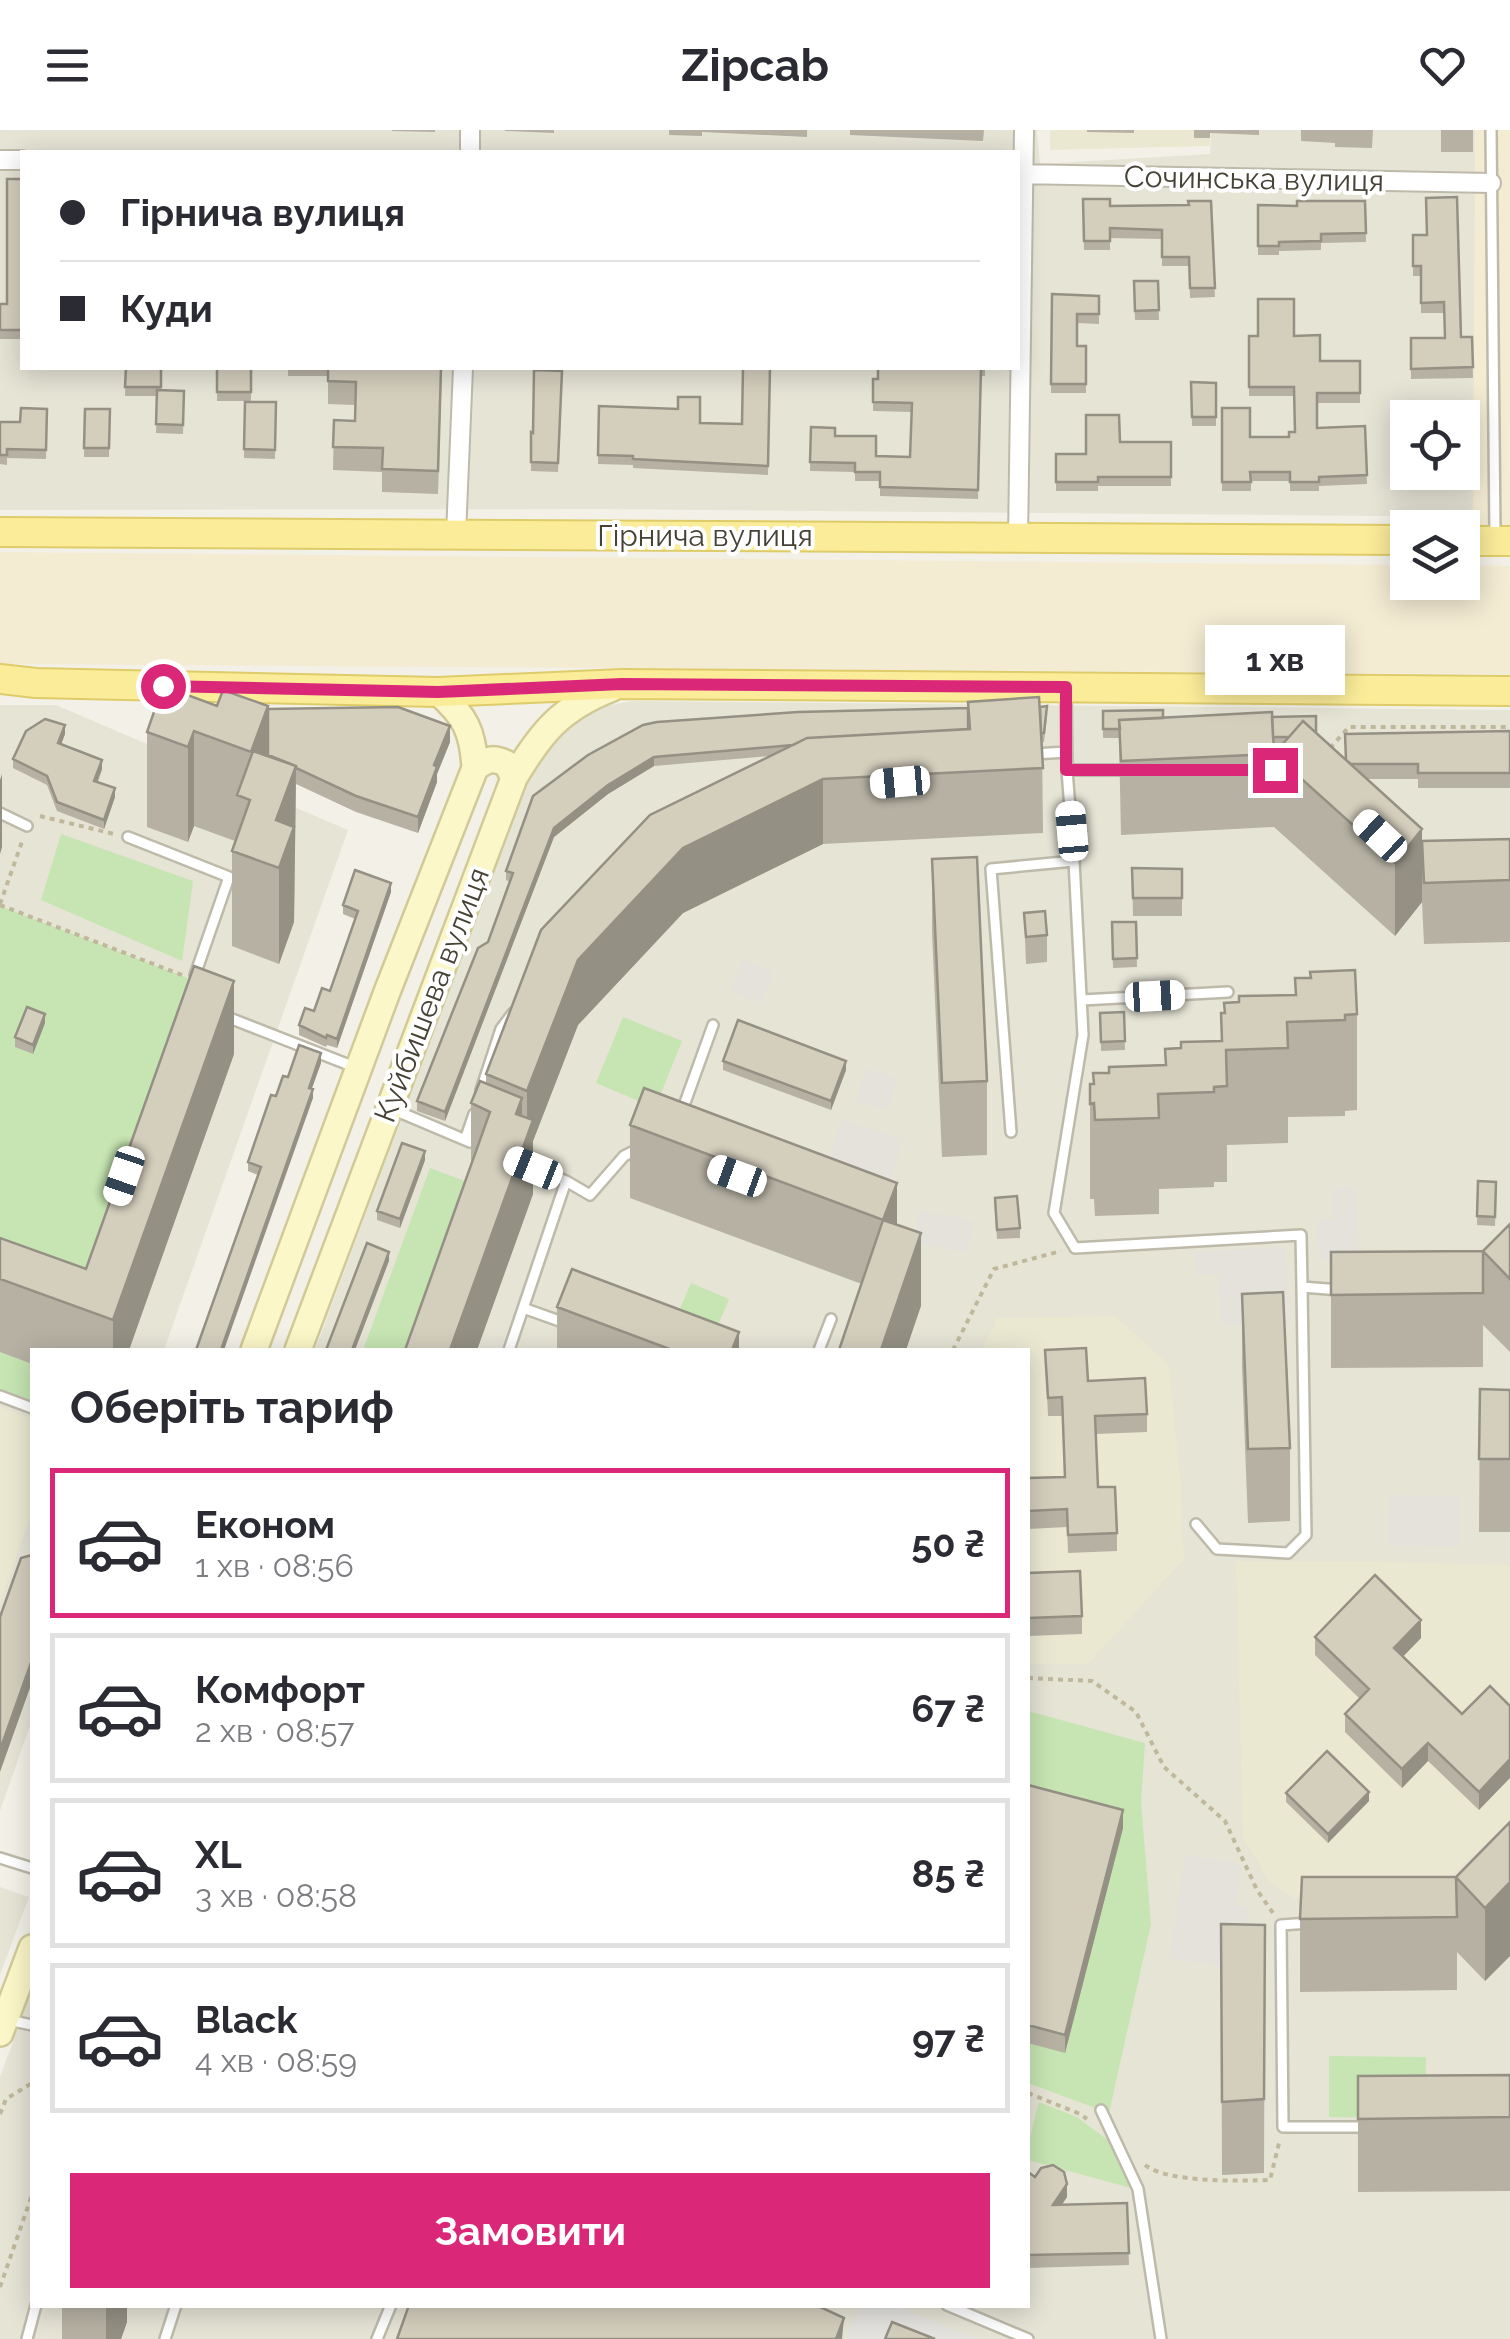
<!DOCTYPE html>
<html lang="uk">
<meta charset="utf-8">
<style>
body{margin:0;font-family:Raleway,sans-serif;background:#f2f2f3;color:#2b2b33;height:100vh;display:flex;flex-direction:column;font-size:38px;white-space:nowrap}
*{box-sizing:border-box;margin:0}
p{font-size:32px;color:#7c7c81}
.icon{flex:none;width:55px;height:55px;fill:none;stroke:currentColor;stroke-width:2;stroke-linecap:round;stroke-linejoin:round}
.map{position:relative;flex:1;overflow:hidden}
.sheet{position:absolute;left:30px;top:1218px;width:1000px;height:960px;display:flex;flex-direction:column;background:#fff;border-radius:0px;box-shadow:0 5px 25px #0003}
.sheet>*{flex:none}
.top-card{position:absolute;left:20px;top:20px;width:1000px;height:220px;border-radius:0px;box-shadow:0 5px 25px #0003;display:grid;align-content:center;height:220px;padding:0 40px;background:#fff}
.controls{position:absolute;left:1390px;top:270px;display:grid;gap:20px}
.controls a{display:grid;place-items:center;width:90px;height:90px;border-radius:0px;background:#fff;box-shadow:0 5px 25px #0003;font-size:50px}
.end{position:absolute;width:45px;height:45px;margin:-22px;border:12px solid #db2777;background:#fff;box-shadow:0 0 0 5px #fff}
.from{border-radius:50%}
.bubble{position:absolute;height:70px;border-radius:0px;background:#fff;box-shadow:0 5px 25px #0003;font-size:32px;font-weight:700;line-height:70px;text-align:center}
.car{position:absolute;width:30px;height:60px;margin:-30px -15px;border-radius:12px;box-shadow:0 0 8px 2px #0007;background:linear-gradient(#fff 24%,#345 0 40%,#fff 0 76%,#345 0 86%,#fff 0)}
.top-card b{display:flex;align-items:center;gap:35px;height:95px;font-size:38px}
.top-card b+b{border-top:2px solid #e1e1e2}
.top-card i{width:25px;height:25px;background:#2b2b33}
ul{padding:0;list-style:none}
li{display:flex;align-items:center;gap:30px;height:150px;margin:0 20px 15px;padding:0 20px;border:5px solid #e1e1e2;border-radius:0px}
li div{flex:1}
li b{display:block;font-size:38px}
li em{font-style:normal;font-weight:700}
li.active{border-color:#db2777}
li>.icon{width:90px;height:90px;stroke-width:1.5}
h2{padding:0 40px;font-size:45px;line-height:120px}
.button{display:flex;gap:20px;margin-top:auto;padding:20px 40px}
.button a{flex:1;height:115px;border-radius:0px;background:#db2777;color:#fff;font-size:40px;font-weight:700;line-height:115px;text-align:center}
header{display:flex;justify-content:space-between;align-items:center;height:130px;padding:0 40px;background:#fff;font-size:45px;font-weight:700}
.map>svg:first-child{display:block}
.residential{fill:#e6e4d5;fill-rule:evenodd}
.commercial{fill:#f4ebd3}
.industrial{fill:#e5e2dc}
.education{fill:#ebe8d2}
.green{fill:#c6e5b2}
.parking{fill:#e4e3df}
.lines{fill:none;stroke-linecap:round;stroke-linejoin:round}
.service-casing{stroke:#bebaaa;stroke-width:14}
.minor-casing{stroke:#bebaaa;stroke-width:22}
.secondary-casing{stroke:#d1ca98;stroke-width:30}
.primary-casing{stroke:#decc6a;stroke-width:32}
.path{stroke:#bfb89c;stroke-width:4;stroke-dasharray:5 5;stroke-linecap:butt}
.service{stroke:#fff;stroke-width:9}
.minor{stroke:#fff;stroke-width:18}
.secondary{stroke:#fcf7c8;stroke-width:25}
.primary{stroke:#faec99;stroke-width:28}
.wall{fill:#b6b1a3}
.shaded-wall{fill:#949084}
.building{fill:#d4cebd;stroke:#949084;stroke-width:2.5}
.route{stroke:#db2777;stroke-width:12}
.labels{text-anchor:middle;stroke-width:8;stroke-linejoin:round;paint-order:stroke}
.street-label{font-size:30px;fill:#464236;stroke:#fff}
</style>
<header><svg class="icon" aria-label="menu" viewBox="0 0 24 24"><path d="M4 6h16M4 12h16M4 18h16"/></svg>Zipcab<svg class="icon" aria-label="heart" viewBox="0 0 24 24"><path d="M12 20l-8-8c-3-5 5-10 8-4 3-6 11-1 8 4z"/></svg></header>
<div class="map">
<svg width="1510" height="2209" viewBox="0 0 1510 2209">
<rect width="100%" height="100%" fill="#f3f1e7"/>
<path class="residential" d="M0,0H1037L1040,34L1210,24L1211,0H1484L1481,387L598,379L0,380ZM22,22H1018V238H22ZM1408,288H1462V342H1408Z
M634,571L1510,580V2209H0V1947L32,1860V2175H1028V1220H315L526,654L542,626L568,595L599,577Z
M0,575H56L348,700L164,1220H32V1590L0,1681Z
M0,1757L29,1767L0,1845Z"/>
<path class="commercial" d="M1475,0H1510V396H1473Z
M0,422L1407,435L1408,452H1462L1463,435L1510,436V544L0,534Z"/>
<path class="industrial" d="M743,829L774,842L761,874L730,861Z
M865,939L897,947L888,980L856,972Z
M842,989L903,1009L890,1052L828,1032Z
M1356,1057L1359,1128L1319,1130L1317,1090L1333,1089L1332,1058Z
M919,1080L974,1091L968,1123L913,1113Z
M1285,1117L1289,1193L1222,1196L1218,1144L1196,1145L1194,1122Z
M1390,1365L1459,1366L1458,1417L1389,1415Z
M1185,1725L1242,1734L1236,1775L1248,1777L1238,1839L1169,1828Z"/>
<path class="education" d="M1050,0H1211L1210,16L1050,20Z
M1115,1186L1169,1235L1180,1345L1184,1429L1088,1534H1028V1220H981L998,1188Z
M0,1277L32,1289V1381L0,1472Z
M1236,1431H1348L1510,1435V1690L1431,1765L1294,1768L1269,1751L1243,1708Z"/>
<path class="green" d="M61,704L193,751L182,831L41,770Z
M0,776L193,850L74,1185L0,1159Z
M623,887L682,911L655,978L596,953Z
M430,1038L483,1058L423,1220H363Z
M691,1153L729,1169L713,1207L675,1190Z
M0,1222L32,1234V1278L0,1266Z
M1028,1581L1145,1613L1141,1673L1151,1794L1109,1983L1028,1953Z
M1329,1926L1426,1927L1425,1988L1329,1987Z
M1039,1972L1077,1987L1113,2014L1135,2059L1028,2030V2015Z"/>
<path class="parking" d="M859,2175H896L975,2209H846Z"/>
<g class="lines">
<defs>
<path id="service" d="M1491,0L1495,407
M1034,624L1066,622
M1067,640H1129
M0,683L27,696
M128,707L229,747L195,845
M1074,731L1083,905L1054,1083L1075,1118L1301,1105L1302,1157L1340,1160
M1082,870L1228,862
M227,887L357,938
M481,960L501,899L513,883
M392,979L470,1012
M682,981L713,895
M1011,1002L991,739L1074,731L1067,640L1066,561
M465,1010L474,984
M566,1051L590,1065L624,1026L640,1018
M523,1178L568,1194
M509,1220L566,1051L526,1035
M819,1220L831,1189
M0,1266L32,1278
M1196,1394L1217,1419L1288,1423L1306,1405L1302,1157
M0,1728L32,1738
M1309,1793L1281,1795L1283,1997H1367
M8,1890L32,1895
M1101,1980L1138,2059L1161,2209
M947,2175L1028,2209
M27,2209L36,2175
M165,2209L176,2175
M377,2209L391,2175"/>
<path id="minor" d="M470,0V22
M0,30H22
M1018,44L1491,53
M456,405L463,238
M1018,408L1024,0"/>
<path id="secondary" d="M475,638C487,629 493,627 507,634L514,648
M254,1220L387,862L475,638C473,601 465,586 438,562
M298,1220L514,648C541,602 561,578 612,558
M0,1903L32,1818"/>
<path id="primary" d="M0,402L1408,410
M1462,411H1510
M0,549L36,553L438,562L622,554L1510,561"/>
</defs>
<use href="#service" class="service-casing"/>
<use href="#minor" class="minor-casing"/>
<use href="#secondary" class="secondary-casing"/>
<use href="#primary" class="primary-casing"/>
<path class="path" d="M1330,618L1349,597H1510
M40,686L114,704
M0,774L23,709
M0,775L182,845
M953,1220L994,1139L1061,1121
M1028,1548L1092,1551L1136,1582L1164,1637L1225,1691L1257,1760L1273,1783
M1028,1963L1080,1984L1087,1989
M0,1984L6,1969L32,1953
M1145,2035C1168,2053 1240,2051 1270,2050L1279,2013
M0,2157L32,2065"/>
<use href="#service" class="service"/>
<use href="#minor" class="minor"/>
<use href="#secondary" class="secondary"/>
<use href="#primary" class="primary"/>
</g>
<path class="wall" d="M392,0H435V2L392,1Z
M505,0H554V3L505,1Z
M669,0H807V7L702,2V6L669,5Z
M850,0H984L983,11L850,5Z
M1087,0H1134V3L1087,2Z
M1194,0H1259V5L1210,3V8H1194Z
M1301,0H1373L1372,18L1335,17V13L1301,11Z
M1441,0H1473V22H1441Z
M22,49V209H0V174H7Z
M1083,69L1110,76L1189,75L1211,71L1215,167L1190,168L1189,136H1162V109L1110,108V120H1084Z
M1365,71L1366,112L1321,113V120L1279,121V125H1258V75L1297,76Z
M1413,105L1461,207H1472L1473,248L1411,249V208H1444V183H1421V146H1413Z
M1134,151H1158L1159,190H1135Z
M1052,164L1099,166V194L1077,193V216H1086V263H1051Z
M1249,206H1294L1320,231H1360V273H1317V298L1365,296L1367,354L1319,356V361H1290V351H1251V361H1222V278L1250,307H1289L1295,302L1294,266H1249Z
M126,238H161V260L184,261L183,304L156,303L157,266H125Z
M217,238H251V271H217Z
M288,238H442L438,364L382,362V342L333,340L334,290L355,291V275L328,274V246H288Z
M499,238H546L545,240L499,239Z
M770,238L768,345L633,338V335L598,334L599,276L700,293L742,294Z
M878,238H985V246H981L978,369L880,366V351H855V342L810,341L811,297L835,306L876,326L910,327L912,282L873,281V249H878Z
M562,241L558,342L531,341V302L533,303Z
M1191,252L1216,253V296H1192Z
M245,272H276L275,329L244,328Z
M47,279L46,329L7,328V335L0,334V292H20Z
M85,279H110L109,327H84Z
M1120,312H1171V356H1098V361H1056V324H1086Z
M1420,342H1455V344L1420,345Z
M217,576L268,579L450,612L437,644V652L418,703L356,682L296,654L294,792L279,834L232,816V721L235,711L194,696L188,712L147,697V602Z
M1040,577L1047,586L1044,612H1042L1043,703L823,714L683,783L578,895L533,1011V1064L477,1220H405L471,1035V973L486,953V944L770,626L654,636L608,664L554,707L445,991L417,981V971L488,812L510,752L506,750V741L588,625Z
M1103,581L1163,588L1272,587L1316,603L1345,629L1510,601V658H1418V649H1368L1422,711L1510,709V812L1424,814L1422,772L1395,806L1274,697L1121,705L1119,608H1103Z
M65,604L61,614L102,639L98,652L115,667L104,699L57,681L47,655L13,638V629Z
M932,729L987,951V1025L942,1027L932,802Z
M1132,738L1182,739V786H1133Z
M391,762L337,918L327,915L326,917L299,905V895L330,861L355,789L343,784V775Z
M1024,783L1047,805V832L1026,834Z
M1112,792H1136L1137,837L1113,838Z
M1124,882L1125,920L1101,921L1100,883Z
M1221,883L1357,884V980L1345,981V986L1288,987V1013L1227,1015V1052H1214V1057L1159,1059V1084L1095,1086L1094,1069H1090V954H1093L1109,943L1165,935L1181,918L1221,911Z
M45,893L33,924L15,917V907Z
M234,924L129,1220H32V1234L0,1222V1108L86,1139Z
M723,931L846,940L831,980L723,940Z
M321,933L311,959L313,968L258,1045L248,1041V1032L276,966L288,947Z
M630,995L897,1095L921,1176L630,1068Z
M425,1030L400,1098L377,1090V1081Z
M1478,1051L1496,1052L1495,1096L1477,1095Z
M995,1077L1020,1098V1108L997,1109Z
M1510,1094V1222L1483,1195V1237L1331,1238V1122L1483,1121Z
M1242,1164L1290,1318V1391L1248,1393L1242,1237Z
M557,1177L739,1220H557Z
M1045,1220L1088,1251L1147,1284V1302L1096,1304L1098,1357L1117,1403V1421L1068,1423L1067,1397L1028,1399V1348L1065,1347L1062,1286H1048Z
M1480,1259L1510,1260V1402H1479Z
M1028,1443L1082,1486V1504L1028,1506Z
M1315,1507L1421,1508L1403,1526L1462,1584L1490,1556L1479,1680L1428,1631L1402,1658L1345,1602V1584L1360,1569L1315,1525Z
M1028,1655L1123,1698L1065,1923L1028,1913Z
M1286,1663L1369,1671L1328,1713L1286,1672Z
M1510,1692V1826L1485,1851L1457,1822V1860L1300,1862V1789L1456,1747Z
M1221,1794L1265,1795L1264,2043L1222,2045Z
M1510,1945V2061L1358,2062V1946Z
M1028,2042L1067,2067L1061,2075L1127,2073L1129,2135L1028,2138Z
M62,2175H127V2192L121,2209H62Z"/>
<path class="shaded-wall" d="M268,576V672L251,717V622Z
M65,595V604L58,623V613Z
M450,596V612L437,644V652L418,703V687L434,635Z
M194,601V696L188,712V617Z
M654,627V636L608,664L554,707L445,991V982L554,698L608,655Z
M102,630V639L94,660V651Z
M296,636L294,792L279,834V738L276,690Z
M2,644V717L0,724V650Z
M823,649V714L683,783L578,895L533,1011V1064L477,1220H450L516,984L522,968V1022L527,1006V961L578,830L683,718Z
M115,658V667L104,699V690Z
M1422,699V772L1395,806V733Z
M391,753V762L337,918V909Z
M234,851V924L129,1220H113V1190Z
M45,884V893L33,924V915Z
M321,923V933L309,967V958Z
M846,931V940L831,980V971Z
M313,959V968L224,1220H221Z
M425,1021V1030L400,1098V1089Z
M897,1053V1127L883,1090Z
M921,1103V1176L906,1220H881Z
M389,1122V1131L355,1220H352Z
M739,1202V1220H732Z
M1421,1490V1508L1394,1536V1518Z
M32,1530V1552L0,1642V1620Z
M1428,1613V1631L1402,1658V1639Z
M1510,1629V1648L1479,1680V1662Z
M1369,1662V1671L1328,1713V1704Z
M1123,1680V1698L1065,1923V1905Z
M1510,1752V1826L1485,1851V1778Z
M1067,2054V2067L1053,2088V2075Z
M106,2175H127V2192L121,2209H106Z
M844,2188L842,2209H836Z"/>
<path class="building" d="M7,49H22V200H0V174H7Z
M1457,67L1461,207H1472L1473,237L1411,239V208H1445L1444,172L1421,173V136H1413V105H1427L1426,68Z
M1083,69H1110V76L1189,75L1188,71H1211L1215,158H1190L1189,127H1162V100L1110,98V111H1084Z
M1297,71H1365L1366,103L1321,104V111L1279,112V116H1258V75L1297,76Z
M1134,151H1158L1159,180L1135,181Z
M1052,164L1099,166V184H1077V216H1086V254H1051Z
M1258,169H1294V206L1320,205V231H1360V263H1317V298L1365,296L1367,345L1319,347V352H1290V342H1250L1251,352H1222V278H1250V307H1289V302H1295L1294,257H1249V206H1258Z
M126,238H161V257H125Z
M217,238H251V262H217Z
M328,238H441L438,341L382,339L383,318L333,317L334,290L355,291L356,252L328,251Z
M743,238H770L768,336L633,329V326L598,325L599,276L678,279V267H700V293L742,294Z
M878,238H981L978,360L880,357V342H855V333L810,332L811,297L835,298V306H876V326L910,327L912,273L873,272V249H878Z
M534,240L562,241L558,333L531,332V302L533,303Z
M1191,252L1216,253V287H1192Z
M157,260L184,261L183,295L156,294Z
M245,272H276L275,320L244,319Z
M21,278L47,279L46,320L7,319V325H0V292H20Z
M85,279H110L109,318H84Z
M1086,285H1119L1120,312H1171V347H1098V352H1056V324H1086Z
M163,556L217,576L223,560L268,576L251,622L194,601L188,617L147,602Z
M1039,567L1043,638L823,649L683,718L578,830L527,961L486,944L541,800L650,685L807,608L970,599L968,572Z
M1047,576L1044,603H1041L1040,577Z
M398,577L450,596L434,635L437,637L418,687L356,666L296,638V636L268,625V579Z
M968,578V599L807,608L793,615L654,627L608,655L554,698L445,982L417,971L478,818L488,812L513,743L506,741L533,666L588,625L643,595L657,592L798,582Z
M1163,580V588L1119,590L1120,599H1103V581Z
M1272,582L1274,624L1121,631L1119,590Z
M1316,586V603L1303,591L1289,607H1273L1272,587Z
M45,589L65,595L58,613L102,630L94,651L115,658L104,690L57,672L47,646L13,629L26,601Z
M1303,591L1422,699L1395,733L1274,624Z
M1510,601V643H1418V634H1351L1346,630L1345,604Z
M253,621L296,636L276,690L294,697L279,738L232,721L250,670L237,665Z
M1510,709V750L1424,753L1422,711Z
M977,727L987,951L942,953L932,729Z
M1132,738L1182,739V768H1133Z
M355,740L391,753L337,909L327,905L326,908L299,895L305,878L314,881L322,858L330,861L358,781L343,775Z
M1045,781L1047,805L1026,807L1024,783Z
M1112,792H1136L1137,828L1113,829Z
M194,836L234,851L113,1190L0,1149V1108L86,1139Z
M1355,840L1357,884L1345,885V890L1287,892L1288,918L1226,920L1227,956L1214,957V962L1158,964L1159,988L1095,990L1094,973L1090,974V954H1094L1093,943H1109V937L1166,935L1165,919L1181,918V912L1222,911L1221,883H1225L1224,873L1239,872V866L1296,865L1295,848H1311L1310,842Z
M27,877L45,884L33,915L15,907Z
M1124,882L1125,911L1101,912L1100,883Z
M738,890L846,931L831,971L723,931Z
M299,915L321,923L309,958L313,959L221,1220H196L261,1037L248,1032L271,965L276,966L283,946L288,947Z
M480,951L522,968L516,984L533,990L450,1220H405L490,982L471,973Z
M644,958L897,1053L883,1090L630,995Z
M402,1013L425,1021L400,1089L377,1081Z
M1478,1051L1496,1052L1495,1087L1477,1086Z
M1017,1066L1020,1098L997,1100L995,1068Z
M883,1090L921,1103L881,1220H839Z
M1510,1094V1149L1483,1121Z
M367,1113L389,1122L352,1220H326Z
M1483,1121V1163L1331,1165V1122Z
M572,1139L739,1202L732,1220H672L557,1177Z
M1283,1162L1290,1318L1248,1319L1242,1164Z
M1086,1218L1088,1251L1145,1248L1147,1284L1095,1286L1098,1357H1115L1117,1403L1068,1405L1067,1379L1028,1381V1348L1065,1347L1062,1267L1048,1268L1045,1220Z
M1480,1259L1510,1260V1329H1479Z
M32,1425V1530L0,1620V1487L21,1428Z
M1080,1441L1082,1486L1028,1488V1443Z
M1375,1445L1421,1490L1394,1518L1462,1584L1490,1556L1510,1576V1629L1479,1662L1428,1613L1402,1639L1345,1584L1369,1559L1315,1507Z
M1327,1621L1369,1662L1328,1704L1286,1663Z
M1028,1655L1123,1680L1065,1905L1028,1895Z
M1510,1692V1752L1485,1778L1456,1747Z
M1302,1747H1456L1457,1787L1300,1789Z
M1221,1794L1265,1795L1264,1969L1222,1972Z
M1510,1945V1987L1358,1989V1946Z
M1053,2035L1064,2042L1067,2054L1053,2075L1127,2073L1129,2123L1028,2125V2042L1035,2047L1041,2038Z
M409,2175H816L844,2188L836,2209H397Z
M892,2192L935,2209H885Z"/>
<g class="lines">
<path class="route" d="M163,556L438,562L622,554L1066,557V640H1275"/>
</g>
<g class="labels">
<g class="street-label">
<text transform="translate(1254 49) rotate(1)" y="10">Сочинська вулиця</text>
<text x="705" y="416">Гірнича вулиця</text>
<text transform="translate(432 865) rotate(-69)" y="10">Куйбишева вулиця</text>
</g>
</g>
</svg>
<div class="controls">
<a><svg class="icon" aria-label="locate" viewBox="0 0 24 24"><circle cx="12" cy="12" r="6"/><path d="M12 2v4M12 18v4M2 12h4M18 12h4"/></svg></a>
<a><svg class="icon" aria-label="layers" viewBox="0 0 24 24"><path d="M12 4l9 5-9 5-9-5zM3 14l9 5 9-5"/></svg></a>
</div>
<i class="end from" style="left:163px;top:556px"></i>
<i class="end" style="left:1275px;top:640px"></i>
<div class="bubble" style="left:1205px;top:495px;width:140px">1 хв</div>
<i class="car" style="left:900px;top:652px;rotate:265deg"></i>
<i class="car" style="left:1072px;top:701px;rotate:355deg"></i>
<i class="car" style="left:1380px;top:706px;rotate:313deg"></i>
<i class="car" style="left:1155px;top:866px;rotate:87deg"></i>
<i class="car" style="left:533px;top:1038px;rotate:292deg"></i>
<i class="car" style="left:124px;top:1046px;rotate:199deg"></i>
<i class="car" style="left:737px;top:1046px;rotate:290deg"></i>
<div class="top-card">
<b><i class="from"></i>Гірнича вулиця</b>
<b><i></i>Куди</b>
</div>
<section class="sheet">
<h2>Оберіть тариф</h2>
<ul>
<li class="active"><svg class="icon" aria-label="car" viewBox="0 0 24 24"><path d="M5 17H2v-5l4-1 3-4h7l3 4 3 1v5h-3M9 17h6M6 11h13"/><circle cx="7" cy="17" r="2"/><circle cx="17" cy="17" r="2"/></svg><div><b>Економ</b><p>1 хв · 08:56</p></div><em>50 ₴</em></li>
<li><svg class="icon" aria-label="car" viewBox="0 0 24 24"><path d="M5 17H2v-5l4-1 3-4h7l3 4 3 1v5h-3M9 17h6M6 11h13"/><circle cx="7" cy="17" r="2"/><circle cx="17" cy="17" r="2"/></svg><div><b>Комфорт</b><p>2 хв · 08:57</p></div><em>67 ₴</em></li>
<li><svg class="icon" aria-label="car" viewBox="0 0 24 24"><path d="M5 17H2v-5l4-1 3-4h7l3 4 3 1v5h-3M9 17h6M6 11h13"/><circle cx="7" cy="17" r="2"/><circle cx="17" cy="17" r="2"/></svg><div><b>XL</b><p>3 хв · 08:58</p></div><em>85 ₴</em></li>
<li><svg class="icon" aria-label="car" viewBox="0 0 24 24"><path d="M5 17H2v-5l4-1 3-4h7l3 4 3 1v5h-3M9 17h6M6 11h13"/><circle cx="7" cy="17" r="2"/><circle cx="17" cy="17" r="2"/></svg><div><b>Black</b><p>4 хв · 08:59</p></div><em>97 ₴</em></li>
</ul>
<div class="button"><a>Замовити</a></div>
</section>
</div>
